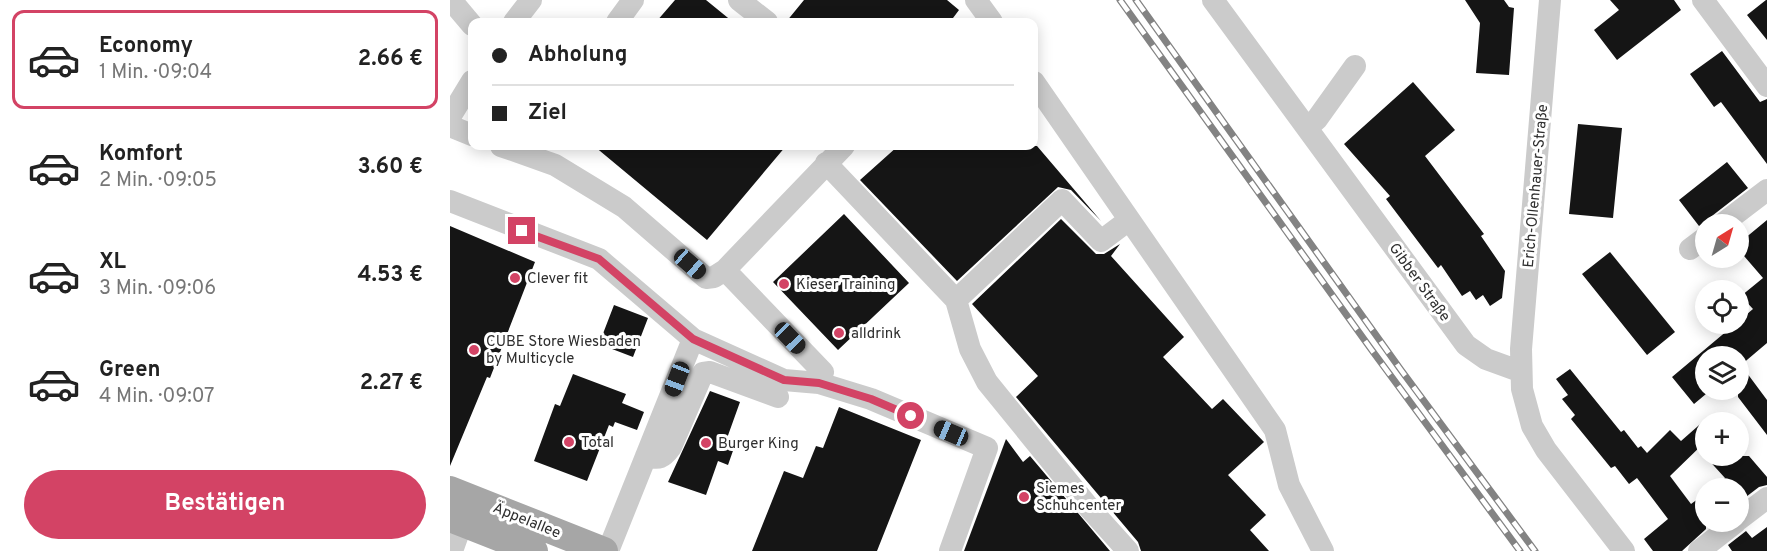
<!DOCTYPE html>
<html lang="de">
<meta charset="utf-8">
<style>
body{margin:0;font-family:Overpass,sans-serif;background:#f2f2f2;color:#222;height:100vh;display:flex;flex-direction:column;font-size:22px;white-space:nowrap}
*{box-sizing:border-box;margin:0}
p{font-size:20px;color:#767676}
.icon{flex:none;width:33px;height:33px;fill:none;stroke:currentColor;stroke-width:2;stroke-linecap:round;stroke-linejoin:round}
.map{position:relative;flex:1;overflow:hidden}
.side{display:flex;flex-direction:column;background:#fff;width:450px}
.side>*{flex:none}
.banner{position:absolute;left:18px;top:18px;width:570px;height:132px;border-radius:12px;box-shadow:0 3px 15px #0003;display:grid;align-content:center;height:132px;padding:0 24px;background:#fff}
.needle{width:39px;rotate:37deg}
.controls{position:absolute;left:1245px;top:214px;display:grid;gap:12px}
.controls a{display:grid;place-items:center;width:54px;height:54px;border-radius:50%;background:#fff;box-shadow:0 3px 15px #0003;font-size:30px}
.end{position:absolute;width:27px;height:27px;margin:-14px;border:8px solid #d34365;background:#fff;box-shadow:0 0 0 3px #fff}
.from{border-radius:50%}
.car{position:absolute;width:18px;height:36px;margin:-18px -9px;border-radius:8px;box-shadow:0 0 4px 2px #0007;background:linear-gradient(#222 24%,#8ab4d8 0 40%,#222 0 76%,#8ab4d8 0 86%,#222 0)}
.banner b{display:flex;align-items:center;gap:21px;height:57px;font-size:22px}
.banner b+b{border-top:2px solid #e0e0e0}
.banner i{width:15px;height:15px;background:#222}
ul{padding:10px 0 0;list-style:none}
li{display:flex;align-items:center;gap:18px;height:99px;margin:0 12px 9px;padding:0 12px;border:3px solid transparent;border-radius:12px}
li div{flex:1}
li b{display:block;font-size:22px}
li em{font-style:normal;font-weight:700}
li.current{border-color:#d34365}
li>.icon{width:54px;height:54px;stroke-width:1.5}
.primary-button{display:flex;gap:12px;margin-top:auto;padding:12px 24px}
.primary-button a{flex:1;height:69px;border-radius:36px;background:#d34365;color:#fff;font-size:24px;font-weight:700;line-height:69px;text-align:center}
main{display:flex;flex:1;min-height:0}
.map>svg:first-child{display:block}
.building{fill:#151515}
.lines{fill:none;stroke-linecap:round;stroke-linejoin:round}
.minor{stroke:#cbcbcb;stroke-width:22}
.major{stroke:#a6a6a6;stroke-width:28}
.rail-casing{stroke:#838383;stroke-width:7}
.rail{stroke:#fff;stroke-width:4.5;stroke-dasharray:14;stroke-linecap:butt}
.route{stroke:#d34365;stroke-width:8}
.poi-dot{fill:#d34365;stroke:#fff;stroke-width:2}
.labels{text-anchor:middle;stroke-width:6;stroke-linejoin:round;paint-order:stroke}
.street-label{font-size:15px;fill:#2e2e2e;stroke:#fff}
.poi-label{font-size:15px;fill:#2e2e2e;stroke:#fff;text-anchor:start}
</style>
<main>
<section class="side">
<ul>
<li class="current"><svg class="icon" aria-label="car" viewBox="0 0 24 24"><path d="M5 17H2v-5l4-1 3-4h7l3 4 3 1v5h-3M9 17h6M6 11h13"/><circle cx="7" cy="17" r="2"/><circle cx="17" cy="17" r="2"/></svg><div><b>Economy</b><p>1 Min. · 09:04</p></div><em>2.66 €</em></li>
<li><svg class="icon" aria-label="car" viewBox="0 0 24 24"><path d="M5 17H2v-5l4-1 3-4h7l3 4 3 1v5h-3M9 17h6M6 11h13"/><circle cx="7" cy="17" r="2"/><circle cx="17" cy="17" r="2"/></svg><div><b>Komfort</b><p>2 Min. · 09:05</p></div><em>3.60 €</em></li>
<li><svg class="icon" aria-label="car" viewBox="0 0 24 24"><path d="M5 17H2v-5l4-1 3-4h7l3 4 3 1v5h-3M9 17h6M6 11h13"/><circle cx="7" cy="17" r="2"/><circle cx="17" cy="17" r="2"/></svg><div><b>XL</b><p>3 Min. · 09:06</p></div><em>4.53 €</em></li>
<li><svg class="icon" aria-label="car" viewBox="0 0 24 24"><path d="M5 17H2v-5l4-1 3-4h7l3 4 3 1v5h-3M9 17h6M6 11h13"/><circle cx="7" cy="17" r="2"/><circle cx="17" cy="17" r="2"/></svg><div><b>Green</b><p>4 Min. · 09:07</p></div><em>2.27 €</em></li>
</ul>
<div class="primary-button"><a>Bestätigen</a></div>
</section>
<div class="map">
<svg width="1317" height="551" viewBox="0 0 1317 551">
<rect width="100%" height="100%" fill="#fff"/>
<path class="building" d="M225,0H256L283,22H206Z
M354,0H497L509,10L500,22H336Z
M1015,0H1054L1059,7L1064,8L1059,75L1026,73L1030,23Z
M1160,0H1224L1231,10L1167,60L1144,30L1169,10Z
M1316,0H1317V40L1297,15Z
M1272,51L1310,102L1317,99V164L1271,102L1264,107L1240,74Z
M963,82L1005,130L975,156L1034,234L1031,236L1055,271L1052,298L1040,306L1033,295L1026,300L1020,291L1012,296L991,265L988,268L936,199L940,196L894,144Z
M1128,124L1172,128L1163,218L1119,214Z
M144,146H336L257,240Z
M448,146H587L651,221L621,190L608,187L507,281L410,180Z
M1277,162L1298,188L1249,226L1229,200Z
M394,214L459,283L388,350L323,282Z
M611,219L646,254H654L670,244L661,256L734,337L713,357L762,409L773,399L814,442L778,475L816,515L800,530L819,551H691L688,542L566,397L588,376L522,304Z
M1317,220V343L1291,365L1317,400V435L1288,397V357H1256V394L1244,404L1222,377L1303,309L1291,296L1313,278L1288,249V244Z
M0,226L85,262L40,378L37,377L0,466Z
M1160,252L1225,332L1197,355L1132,274Z
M164,305L198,318L183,357L149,344Z
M1120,369L1171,432L1174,430L1188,448L1191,446L1197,453L1220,430L1231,441L1256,419V441L1220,476L1241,504L1256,493V529L1232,551H1203L1194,539L1218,519L1187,478L1179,484L1165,466L1161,468L1121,419L1125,415L1112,399L1118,395L1106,379Z
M123,374L176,394L172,403L194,412L187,430L165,422L163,427L159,425L137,481L84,461L105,404L110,406Z
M260,391L290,402L276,441L285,445L278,465L268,461L256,495L218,482Z
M389,407L471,440L427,551H302L334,471L353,478L366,446L373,448Z
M556,439L573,462L580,456L660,551H514Z
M1255,456H1299L1317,477V485L1309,487L1288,503V489H1261L1275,478Z
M1317,527V551H1282L1278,545L1296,531L1302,538Z"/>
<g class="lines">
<path class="minor" d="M1,0L22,25
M289,0L317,22
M526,0L542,22
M763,0L1016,345L1036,359L1069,371
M1100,0L1071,349L1072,389L1082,426L1096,450L1174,551
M1253,0L1317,86
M64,22L81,0
M167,22L183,0
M584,82L825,430L839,485L873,551
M0,117L22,81
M0,126L22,135
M857,128L867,119L905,66
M51,146L105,165L174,207L256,278L264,277L275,270L394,146
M376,163L506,300L612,200L651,241L679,220
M0,201L149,259L243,339L334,380L369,383
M1271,225L1317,190
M1240,249L1256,237
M275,270L373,372L369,383L421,399L537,448L500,551
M506,300L520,349L537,382L641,510L678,551
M196,456C209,460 213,458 221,447L253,373L260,372L328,397
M1288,520L1317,498
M2,551L12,523L25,512
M158,551L243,339
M1249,551L1286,522"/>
<path class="major" d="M0,490L154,551
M0,518L84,551"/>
<defs>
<path id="rail" d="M670,0L921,349L1070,551
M686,0L951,370L1085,551"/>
</defs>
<use href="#rail" class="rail-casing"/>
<use href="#rail" class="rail"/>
</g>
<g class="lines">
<path class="route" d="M72,231L149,259L243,339L334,380L369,383L421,399L461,416"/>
</g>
<g class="poi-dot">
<circle cx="65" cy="278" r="6"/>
<circle cx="334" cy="284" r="6"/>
<circle cx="389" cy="333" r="6"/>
<circle cx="24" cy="350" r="6"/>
<circle cx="119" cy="442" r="6"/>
<circle cx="256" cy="443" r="6"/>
<circle cx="574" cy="497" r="6"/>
</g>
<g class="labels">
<g class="street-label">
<text transform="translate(1085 186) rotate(-85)" y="5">Erich-Ollenhauer-Straße</text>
<text transform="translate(970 282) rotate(54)" y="5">Gibber Straße</text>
<text transform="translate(77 520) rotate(22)" y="5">Äppelallee</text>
</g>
<g class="poi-label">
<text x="77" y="283">Clever fit</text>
<text x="346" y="289">Kieser Training</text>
<text x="401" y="338">alldrink</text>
<text x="36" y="346">CUBE Store Wiesbaden<tspan x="36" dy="17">by Multicycle</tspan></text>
<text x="131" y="447">Total</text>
<text x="268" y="448">Burger King</text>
<text x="586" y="493">Siemes<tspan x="586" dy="17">Schuhcenter</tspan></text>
</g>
</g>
</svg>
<div class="controls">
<a><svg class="needle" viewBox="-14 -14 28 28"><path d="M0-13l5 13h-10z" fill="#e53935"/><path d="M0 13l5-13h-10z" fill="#767676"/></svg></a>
<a><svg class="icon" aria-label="locate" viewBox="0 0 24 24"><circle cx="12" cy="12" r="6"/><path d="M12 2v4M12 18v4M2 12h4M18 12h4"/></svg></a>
<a><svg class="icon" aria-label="layers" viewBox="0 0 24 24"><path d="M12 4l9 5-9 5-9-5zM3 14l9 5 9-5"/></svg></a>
<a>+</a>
<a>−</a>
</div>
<i class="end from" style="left:461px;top:416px"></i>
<i class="end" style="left:72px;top:231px"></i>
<i class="car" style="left:240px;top:264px;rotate:131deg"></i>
<i class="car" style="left:340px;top:338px;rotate:136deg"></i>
<i class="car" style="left:227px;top:379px;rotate:201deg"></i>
<i class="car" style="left:501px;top:433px;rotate:293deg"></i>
<div class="banner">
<b><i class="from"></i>Abholung</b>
<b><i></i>Ziel</b>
</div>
</div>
</main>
